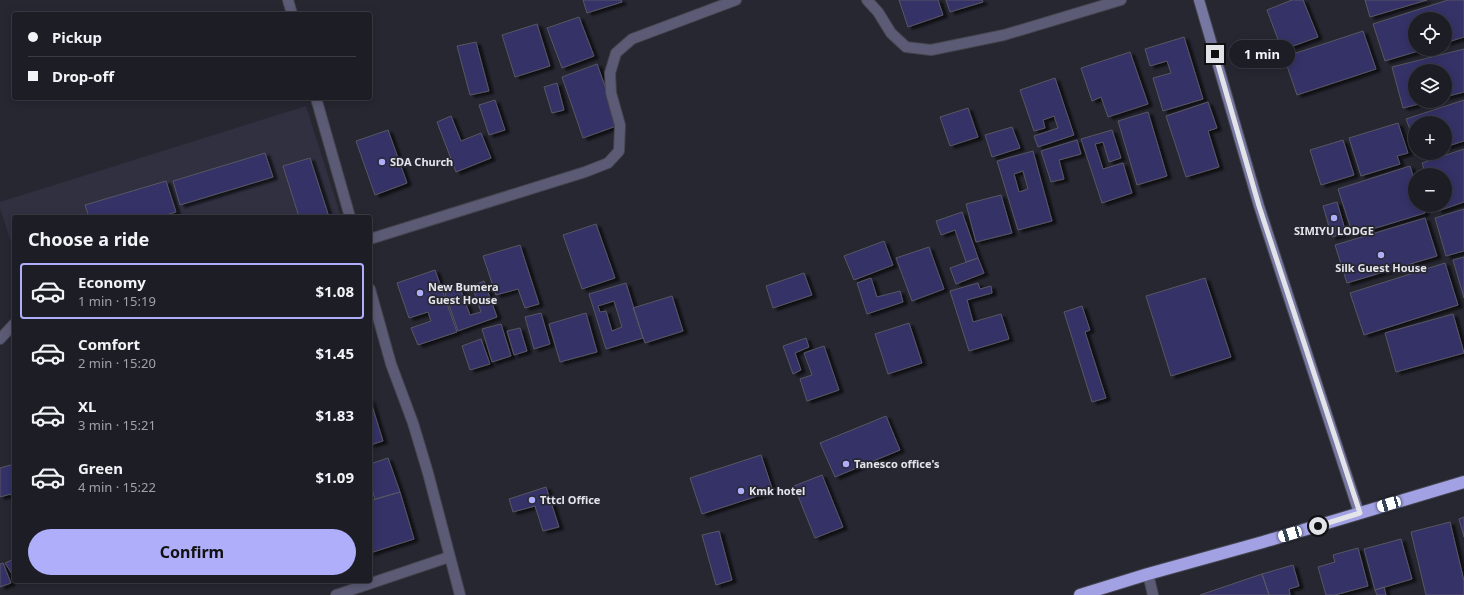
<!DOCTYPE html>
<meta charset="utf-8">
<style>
body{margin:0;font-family:"Noto Sans",sans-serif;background:#25262e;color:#f1f3f6;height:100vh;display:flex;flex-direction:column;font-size:15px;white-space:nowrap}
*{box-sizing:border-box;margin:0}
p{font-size:13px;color:#a0a2a7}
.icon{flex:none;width:22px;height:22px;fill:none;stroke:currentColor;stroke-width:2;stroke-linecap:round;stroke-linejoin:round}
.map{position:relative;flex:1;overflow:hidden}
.details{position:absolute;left:12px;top:215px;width:360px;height:368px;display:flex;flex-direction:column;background:#1d1d26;border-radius:4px;box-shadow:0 2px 10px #0003,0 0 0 1px #3b3b43}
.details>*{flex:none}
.top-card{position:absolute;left:12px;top:12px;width:360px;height:88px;border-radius:4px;box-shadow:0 2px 10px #0003,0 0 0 1px #3b3b43;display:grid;align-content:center;height:88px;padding:0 16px;background:#1d1d26}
.tools{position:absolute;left:1408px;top:12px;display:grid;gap:8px}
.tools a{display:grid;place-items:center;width:44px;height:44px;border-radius:50%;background:#1d1d26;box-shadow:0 2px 10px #0003,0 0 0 1px #3b3b43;font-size:20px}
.end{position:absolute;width:18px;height:18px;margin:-9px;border:5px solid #e3e3ea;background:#111;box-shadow:0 0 0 2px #111}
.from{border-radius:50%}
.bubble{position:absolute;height:28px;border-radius:14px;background:#1d1d26;box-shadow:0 2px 10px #0003,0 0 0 1px #3b3b43;font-size:13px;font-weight:700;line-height:28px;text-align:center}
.car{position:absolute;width:12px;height:24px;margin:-12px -6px;border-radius:5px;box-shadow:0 0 3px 1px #0007;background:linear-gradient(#fff 24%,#345 0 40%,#fff 0 76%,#345 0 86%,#fff 0)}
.top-card b{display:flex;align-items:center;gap:14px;height:38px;font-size:15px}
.top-card b+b{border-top:1px solid #3b3b43}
.top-card i{width:10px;height:10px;background:#f1f3f6}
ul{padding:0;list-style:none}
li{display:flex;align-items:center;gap:12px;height:56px;margin:0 8px 6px;padding:0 8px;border:2px solid transparent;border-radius:4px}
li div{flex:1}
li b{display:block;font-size:15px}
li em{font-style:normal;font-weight:700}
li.current{border-color:#afaefa}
li>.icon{width:36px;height:36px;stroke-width:1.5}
h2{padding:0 16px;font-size:18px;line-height:48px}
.cta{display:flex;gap:8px;margin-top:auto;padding:8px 16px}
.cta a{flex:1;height:46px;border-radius:24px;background:#afaefa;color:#111;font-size:16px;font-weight:700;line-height:46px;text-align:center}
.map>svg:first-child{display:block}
.built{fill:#303041}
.building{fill:#343068;stroke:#575763;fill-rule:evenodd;filter:url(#shadow)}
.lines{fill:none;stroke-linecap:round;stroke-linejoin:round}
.lane-casing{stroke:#45454f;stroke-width:12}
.street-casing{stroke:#45454f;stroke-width:12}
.secondary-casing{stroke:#45454f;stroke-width:12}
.highway-casing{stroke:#45454f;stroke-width:14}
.lane{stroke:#5b5b76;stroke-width:10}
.street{stroke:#5b5b76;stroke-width:10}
.secondary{stroke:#7778a2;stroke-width:10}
.highway{stroke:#a1a1e3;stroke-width:12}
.route{stroke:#e3e3ea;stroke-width:5}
.poi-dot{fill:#afaefa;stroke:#272732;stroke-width:1.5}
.labels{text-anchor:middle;stroke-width:3.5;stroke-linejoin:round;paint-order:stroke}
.poi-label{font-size:11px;font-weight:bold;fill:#e3e3ea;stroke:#272732;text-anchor:start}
</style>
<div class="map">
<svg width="1464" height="595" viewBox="0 0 1464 595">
<defs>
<filter id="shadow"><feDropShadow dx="4.5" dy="2.5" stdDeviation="1" flood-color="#0009"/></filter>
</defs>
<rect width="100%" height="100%" fill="#272732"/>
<path class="built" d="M306,106L341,217H14V252L0,208V202Z"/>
<path class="building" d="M583,0H621L622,2L587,13Z
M899,0H938L943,15L908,27Z
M946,0H982L983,2L950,12Z
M1292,0H1303L1318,37L1282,50L1267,10Z
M1365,0H1427L1370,17Z
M1448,0H1464V37L1445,43V19H1415V49H1425L1385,61L1373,24Z
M579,17L594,56L562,68L547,28Z
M537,24L550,66L515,77L502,35Z
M1363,31L1376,69L1297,95L1284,57Z
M1184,37L1203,99L1163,111L1153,78L1171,73L1167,61L1150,66L1145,49Z
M476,42L489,91L470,95L457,46Z
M1464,49V92L1445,97V71H1415V101H1431L1403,108L1392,67Z
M1130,52L1148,104L1108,117L1101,97L1092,101L1081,68Z
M597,64L619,125L583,138L562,77Z
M1055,78L1074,135L1038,147L1034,136L1058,128L1054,116L1043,120L1045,128L1034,131L1020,90Z
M557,83L564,110L552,113L544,87Z
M495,100L505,130L489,135L479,105Z
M1464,100V141L1445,147V123H1415V143L1406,119Z
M1208,102L1217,128L1208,131L1219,167L1186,177L1166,116Z
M968,108L978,137L950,146L940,117Z
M1148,112L1167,176L1137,185L1118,121Z
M451,116L461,141L481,133L491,158L456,172L437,122Z
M1398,123L1408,153L1397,156L1400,164L1361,176L1349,138Z
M1012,127L1020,148L992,157L985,135Z
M388,130L407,183L375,195L356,141Z
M1112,130L1121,158L1109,162L1103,142L1095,144L1103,169L1123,163L1132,193L1102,203L1081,139Z
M1077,140L1081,154L1059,160L1064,179L1051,182L1041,151Z
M1343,140L1354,175L1321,185L1310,150Z
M1464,149V202L1438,211L1436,205H1445V175H1426L1422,163Z
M1033,151L1052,221L1018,230L997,161ZM1023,171L1028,189L1019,192L1014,174Z
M265,153L273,177L180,205L173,181Z
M310,158L329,217H299L283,166Z
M1410,166L1415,182V205H1422L1425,213L1353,235L1338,189Z
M166,181L176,212L159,217H89L85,205Z
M1001,195L1012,233L976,242L966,204Z
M1337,202L1346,233L1332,237L1323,206Z
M1464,209V251L1446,256L1435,218Z
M962,212L978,258L966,262L955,230L941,235L936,221Z
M1425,218L1437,256L1347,283L1335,245Z
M596,224L615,278L582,289L563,235Z
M884,241L893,265L854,280L844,256Z
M520,245L539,304L525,308L518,289L496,295L483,256Z
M929,247L944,289L912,301L896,258Z
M1464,257V298L1453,260Z
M978,258L984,273L956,284L950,268Z
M1445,263L1458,305L1364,335L1350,293Z
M435,270L457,332L418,345L411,328L431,321L428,312L409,318L397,283Z
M804,273L812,295L773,308L766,286Z
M871,278L877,297L900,291L903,302L867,314L857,283Z
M1205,278L1231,357L1171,376L1146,296Z
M484,281L497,317L458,331L445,293L460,288L470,315L481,312L472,286Z
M626,283L643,338L606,349L589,294ZM614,301L622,327L612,331L606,311L600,312L598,306Z
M978,283L980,289L991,286L992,293L967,300L973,322L1001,314L1009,339L969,351L950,291Z
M672,296L683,331L645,343L633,308Z
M1082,306L1090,330L1085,332L1106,398L1092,402L1064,312Z
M541,313L550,344L534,349L525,317Z
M586,313L597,352L560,362L549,324Z
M1453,314L1464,353L1396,372L1385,333Z
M909,323L922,363L888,374L875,334Z
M501,324L511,356L492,362L482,329Z
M520,328L527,351L514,355L507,331Z
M806,338L809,347L795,353L801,370L793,374L783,346Z
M481,339L490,364L470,370L462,346Z
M824,346L839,390L807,401L800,379L812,375L804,353Z
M370,399L383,441L370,445Z
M886,416L900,450L835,477L820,443Z
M761,455L773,491L702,514L690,478Z
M388,458L400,492L375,499L370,483V464Z
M14,464V506L11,494L0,497V468Z
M822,475L843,527L815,538L794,486Z
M546,487L559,527L543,531L535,506L513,512L509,499Z
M400,492L414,539L370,553V501Z
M1464,517V537L1459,519Z
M1450,522L1464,581V595H1426L1411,532Z
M719,531L732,580L716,585L702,535Z
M1401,539L1412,579L1375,590L1364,549Z
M1358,548L1368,586L1335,595H1326L1318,567L1335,562L1333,555Z
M14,559V577L5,563Z
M3,563L11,583L0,587V564Z
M1293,565L1299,586L1289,589L1290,595H1269L1262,574Z
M1262,574L1269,595H1200Z
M1384,587L1386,595H1377L1375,590Z"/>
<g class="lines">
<defs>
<path id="lane" d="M0,339L14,324"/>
<path id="street" d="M288,0L292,14
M867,0L878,12L891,33L906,47L931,50L1004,35L1121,0
M316,98L350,217
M370,239L585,172L608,163L619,151L620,125L611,93L610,73L616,53L632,39L736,0
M370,289L391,364L413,423L428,473L460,595
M1148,574L1153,595
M336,595L449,557"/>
<path id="secondary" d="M1199,0L1259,206L1359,513"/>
<path id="highway" d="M1080,595L1148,574L1263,542L1464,482"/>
</defs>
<use href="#lane" class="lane-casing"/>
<use href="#street" class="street-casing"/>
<use href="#secondary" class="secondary-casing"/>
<use href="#highway" class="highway-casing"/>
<use href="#lane" class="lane"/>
<use href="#street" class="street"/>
<use href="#secondary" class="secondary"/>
<use href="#highway" class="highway"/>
</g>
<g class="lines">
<path class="route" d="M1215,54L1259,206L1360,513L1318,526"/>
</g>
<g class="poi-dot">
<circle cx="382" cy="162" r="4"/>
<circle cx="1334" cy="218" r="4"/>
<circle cx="1381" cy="255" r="4"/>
<circle cx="420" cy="293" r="4"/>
<circle cx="846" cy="464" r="4"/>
<circle cx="741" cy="491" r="4"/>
<circle cx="532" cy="500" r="4"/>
</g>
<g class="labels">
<g class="poi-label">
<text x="390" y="166">SDA Church</text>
<text x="1334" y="235" text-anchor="middle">SIMIYU LODGE</text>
<text x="1381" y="272" text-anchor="middle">Silk Guest House</text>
<text x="428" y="291">New Bumera<tspan x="428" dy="13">Guest House</tspan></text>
<text x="854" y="468">Tanesco office's</text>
<text x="749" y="495">Kmk hotel</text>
<text x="540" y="504">Tttcl Office</text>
</g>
</g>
</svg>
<div class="tools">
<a><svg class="icon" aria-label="locate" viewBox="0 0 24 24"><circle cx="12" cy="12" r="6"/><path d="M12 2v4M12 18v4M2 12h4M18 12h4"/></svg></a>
<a><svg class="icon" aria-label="layers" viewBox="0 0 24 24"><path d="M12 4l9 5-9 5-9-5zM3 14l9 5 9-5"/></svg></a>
<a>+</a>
<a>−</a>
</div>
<i class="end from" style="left:1318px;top:526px"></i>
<i class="end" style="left:1215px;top:54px"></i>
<div class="bubble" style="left:1229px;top:40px;width:66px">1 min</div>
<i class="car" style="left:1389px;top:504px;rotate:254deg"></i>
<i class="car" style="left:1290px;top:534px;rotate:253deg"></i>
<div class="top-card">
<b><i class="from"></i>Pickup</b>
<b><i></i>Drop-off</b>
</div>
<section class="details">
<h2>Choose a ride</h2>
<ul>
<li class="current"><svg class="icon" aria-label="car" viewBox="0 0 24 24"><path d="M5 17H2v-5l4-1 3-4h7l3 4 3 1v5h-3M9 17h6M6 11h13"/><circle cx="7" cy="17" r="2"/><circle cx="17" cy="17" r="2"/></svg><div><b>Economy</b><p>1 min · 15:19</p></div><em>$1.08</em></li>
<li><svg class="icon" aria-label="car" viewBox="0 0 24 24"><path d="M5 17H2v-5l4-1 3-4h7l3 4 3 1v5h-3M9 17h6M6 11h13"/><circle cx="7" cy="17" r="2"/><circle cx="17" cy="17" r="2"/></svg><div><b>Comfort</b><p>2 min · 15:20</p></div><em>$1.45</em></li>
<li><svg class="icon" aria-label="car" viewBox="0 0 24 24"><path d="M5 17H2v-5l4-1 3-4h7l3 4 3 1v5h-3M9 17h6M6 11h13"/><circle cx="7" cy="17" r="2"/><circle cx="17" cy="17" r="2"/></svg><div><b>XL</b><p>3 min · 15:21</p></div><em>$1.83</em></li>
<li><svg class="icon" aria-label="car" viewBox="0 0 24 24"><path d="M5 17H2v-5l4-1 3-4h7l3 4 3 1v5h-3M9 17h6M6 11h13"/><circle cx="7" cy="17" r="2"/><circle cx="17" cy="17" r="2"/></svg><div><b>Green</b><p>4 min · 15:22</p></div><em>$1.09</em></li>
</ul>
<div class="cta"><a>Confirm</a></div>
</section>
</div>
